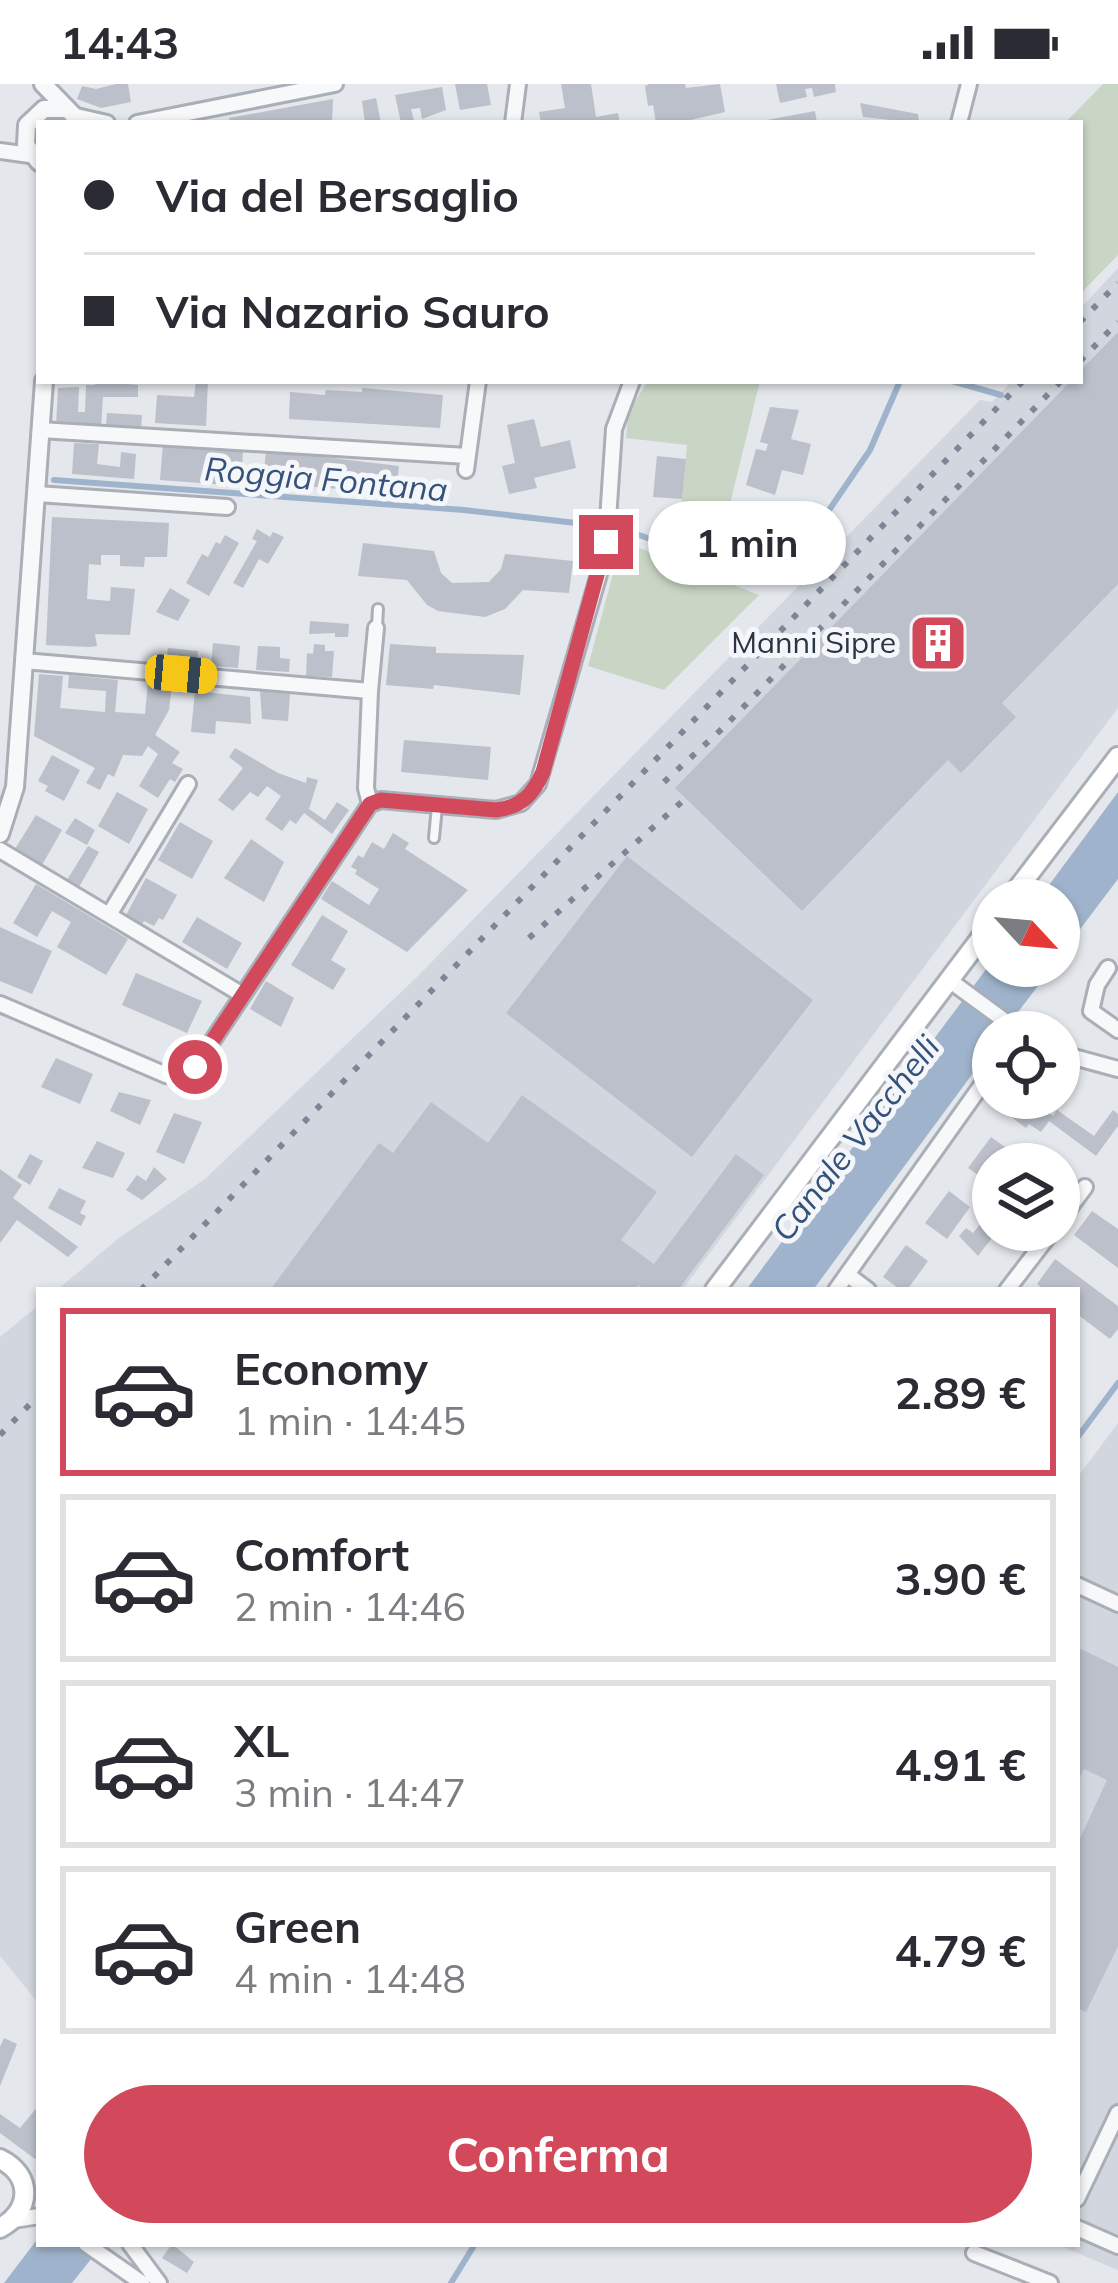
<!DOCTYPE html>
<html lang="it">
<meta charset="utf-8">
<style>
body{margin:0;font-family:Mulish,sans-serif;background:#f7f7f7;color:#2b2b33;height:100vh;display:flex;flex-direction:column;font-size:45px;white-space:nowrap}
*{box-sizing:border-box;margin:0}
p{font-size:39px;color:#7c7c81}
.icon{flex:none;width:66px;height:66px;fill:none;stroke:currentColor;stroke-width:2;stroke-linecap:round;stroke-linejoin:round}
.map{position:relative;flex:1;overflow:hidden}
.sheet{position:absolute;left:36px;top:1203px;width:1044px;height:960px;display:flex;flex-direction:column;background:#fff;border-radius:0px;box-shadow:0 3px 9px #0004}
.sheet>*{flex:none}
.guide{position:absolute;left:36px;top:36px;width:1047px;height:264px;border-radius:0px;box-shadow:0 3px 9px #0004;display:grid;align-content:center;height:264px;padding:0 48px;background:#fff}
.needle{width:78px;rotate:116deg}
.controls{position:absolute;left:972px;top:795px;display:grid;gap:24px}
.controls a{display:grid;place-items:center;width:108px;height:108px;border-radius:50%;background:#fff;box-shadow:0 3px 9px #0004;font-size:60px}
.end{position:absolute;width:54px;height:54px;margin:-27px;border:15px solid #d1495b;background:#fff;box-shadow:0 0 0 6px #fff}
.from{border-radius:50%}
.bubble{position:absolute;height:84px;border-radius:42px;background:#fff;box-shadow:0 3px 9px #0004;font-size:39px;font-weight:700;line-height:84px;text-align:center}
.car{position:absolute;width:36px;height:72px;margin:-36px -18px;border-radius:15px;box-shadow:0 0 9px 3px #0007;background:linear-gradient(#f5c518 24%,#345 0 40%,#f5c518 0 76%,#345 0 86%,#f5c518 0)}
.guide b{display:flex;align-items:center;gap:42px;height:114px;font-size:45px}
.guide b+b{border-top:3px solid #e1e1e2}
.guide i{width:30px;height:30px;background:#2b2b33}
ul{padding:21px 0 0;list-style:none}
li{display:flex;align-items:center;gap:36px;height:168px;margin:0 24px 18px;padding:0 24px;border:6px solid #e1e1e2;border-radius:0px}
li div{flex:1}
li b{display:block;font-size:45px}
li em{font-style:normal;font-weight:700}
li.current{border-color:#d1495b}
li>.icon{width:108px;height:108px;stroke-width:1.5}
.action{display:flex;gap:24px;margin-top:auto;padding:24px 48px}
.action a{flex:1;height:138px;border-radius:72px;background:#d1495b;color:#fff;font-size:48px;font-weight:700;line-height:138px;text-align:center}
.status{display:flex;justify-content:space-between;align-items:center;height:84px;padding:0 60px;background:#fff;direction:ltr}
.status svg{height:33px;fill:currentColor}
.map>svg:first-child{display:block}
.built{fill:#d2d6de}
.green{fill:#c9d6c5}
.water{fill:#9fb4cc}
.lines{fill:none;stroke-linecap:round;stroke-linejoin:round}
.stream{stroke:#9fb4cc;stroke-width:6}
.building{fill:#bbc0ca}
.service-casing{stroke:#a9aeb7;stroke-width:14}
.minor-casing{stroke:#a9aeb7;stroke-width:20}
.tertiary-casing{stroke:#a9aeb7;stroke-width:22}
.secondary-casing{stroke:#a9aeb7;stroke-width:24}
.service{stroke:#f7f8fa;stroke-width:8}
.minor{stroke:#f7f8fa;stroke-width:14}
.tertiary{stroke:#f7f8fa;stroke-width:16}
.secondary{stroke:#fff;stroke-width:18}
.rail{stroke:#7d8696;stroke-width:6;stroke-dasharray:6 12;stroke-linecap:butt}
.route{stroke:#d1495b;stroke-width:15}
.labels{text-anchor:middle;stroke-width:10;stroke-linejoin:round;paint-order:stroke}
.poi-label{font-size:30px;fill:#2b3445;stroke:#f4f6f9;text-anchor:end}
.water-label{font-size:33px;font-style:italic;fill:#34527a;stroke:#f4f6f9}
</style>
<div class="status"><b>14:43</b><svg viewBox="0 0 49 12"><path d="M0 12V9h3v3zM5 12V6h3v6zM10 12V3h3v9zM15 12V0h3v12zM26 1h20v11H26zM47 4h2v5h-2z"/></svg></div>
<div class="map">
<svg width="1118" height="2199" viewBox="0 0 1118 2199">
<rect width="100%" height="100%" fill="#e4e7ec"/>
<path class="built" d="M1118,184V624L682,1206H57L119,1154L205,1095L418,892L980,316L992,318L1012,297H1080V225Z
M39,1221V1920L0,1872V1253Z
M1118,1339V2186L1056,2160H1077V1394Z"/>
<path class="green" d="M1103,0H1118V171L1080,210V39H1065Z
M648,297H760L719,465L679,449L687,361L626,354L628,328Z
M622,457L759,511L664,606L588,582Z"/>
<path class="water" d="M1118,708V795L1059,873V816H1038Z
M993,876V882H1053L1003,948H993V962L813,1206H746Z
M39,2153V2160H103L72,2199H4Z"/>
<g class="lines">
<path class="stream" d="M952,297L1001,311
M54,396L464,426L593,441
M625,446L762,495L795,476L870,366L900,297
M1077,1354L1118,1299
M451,2199L475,2160"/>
</g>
<path class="building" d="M116,0H128L131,18L101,24L77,15L82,2L96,5Z
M455,0H487L491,21L460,26Z
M561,0H591L596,33L618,29L620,39H541L539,28L565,24Z
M649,0H685L686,4L720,0L725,28L678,39H656L653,21L648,22L645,2Z
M776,0H835L836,8L814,13L812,4L805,5L807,13L780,19Z
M442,3L446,26L422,35L420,24L411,25L414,37L401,39L395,11Z
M376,14L381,39H365L362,17Z
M333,15L332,39H230L229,34Z
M860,19L918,30L919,39L863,33Z
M815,27L817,39H763L762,37Z
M1118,248V500L1002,619L1016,633L961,689L948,676L802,827L675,704L1071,297H1080V287Z
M96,297L138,301V313H103L101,344L56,341L58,304L79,303L78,328H85L86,301H95Z
M196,297H208L206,342L155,339L157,311L194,313Z
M362,304L443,311L440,344L289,335L290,308L325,311L326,306L362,308Z
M770,323L799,326L791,355L811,360L803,391L782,386L775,411L746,401L756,365L766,367L768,360L760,358Z
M107,329L142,331L141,346L106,344Z
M534,335L541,363L570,356L576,384L534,394L537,404L509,410L502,382L515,379L507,341Z
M74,359L99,360L97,380L120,383L121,368L136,370L134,395L72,390Z
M163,359L243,366L241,402L160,396Z
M266,366L399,382L397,402L340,397L339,405L263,399Z
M657,372L686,375L682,415L653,413Z
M52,433L169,439L167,473H145L144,483L120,482V471H101V481L89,480L87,515L110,517L111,503L135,505L130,551L95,550L97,562L90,563L46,561Z
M257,445L270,453L273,448L284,453L268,480L259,475L243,504L233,499L257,457L252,455Z
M225,451L239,459L209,512L186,499L202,470L208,473L216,458L220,460Z
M363,459L434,467L441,489L452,499L489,498L501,485L505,470L573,477L569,509L523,506L505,525L485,533L438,527L427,521L407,496L358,492Z
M170,504L190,516L178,537L156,528Z
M310,537L349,540L348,553H335V549L309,550Z
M213,559L240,562L238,584L211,582Z
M314,560L325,561V567H334L332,593L306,592L307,569L313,570Z
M390,560L436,563V569L524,571L520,611L434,601L433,605L386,601Z
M258,562L280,563V574L290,575L289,588L256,586Z
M168,564L198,567L197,581L166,578Z
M39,590L63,592L60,624L105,628L106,607L68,604L69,591L118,596L115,628L145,630L148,598L172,600L169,626L155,651L180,668L172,679L183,685L175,698L170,695L158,714L139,702L158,670L148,662L142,672L123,671L114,693L108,690L100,706L86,699L95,684L34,652Z
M195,607L250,613L251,640L216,637L215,650L191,648Z
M260,607L290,610L288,637L262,635Z
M404,656L491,663L488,696L401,688Z
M235,664L278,689L306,699L307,693L318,696L309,725L325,736L337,718L349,726L332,750L304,729L296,740L290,736L282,747L265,735L281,712L267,702L258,713L250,708L233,727L218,716L243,684L229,673Z
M52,671L80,686L64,717L45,707L48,702L38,697Z
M117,708L148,725L129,760L98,742Z
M36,731L62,746L42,781L15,765Z
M75,734L95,746L87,761L65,749Z
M180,738L213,757L192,795L158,776Z
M393,749L409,759L405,765L468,806L407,868L321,815L332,797L369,821L379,805L355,790L357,786L351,783L358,771L363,774L372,758L384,765Z
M251,755L284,778L264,818L224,794Z
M88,762L99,768L79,803L67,796Z
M627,772L813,916L692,1073L506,929Z
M146,794L177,811L163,836L159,834L154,842L144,837L141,842L125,833Z
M36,800L128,855L106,891L57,863L71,838L52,827L37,853L13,839Z
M322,831L348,847L331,876L346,885L333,906L291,881Z
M197,833L242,859L227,885L182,858Z
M0,843L52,867L32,910L0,897Z
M136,889L202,917L187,949L122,921Z
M266,897L294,914L281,943L250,925Z
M56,974L93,990L80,1020L41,1003Z
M119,1008L151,1016L140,1041L110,1027Z
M522,1011L657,1108L621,1156L654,1180L736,1070L764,1091L678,1206H645L638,1201L635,1206H270L379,1059L393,1069L431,1018L488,1059Z
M1016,1014H1049L1042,1024L1053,1032L1057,1026L1094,1052L1113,1026L1118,1030V1042L1096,1072L1049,1037L1041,1048L1029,1040L1026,1044L1005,1028Z
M174,1029L202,1038L184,1080L156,1068Z
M991,1053L1012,1068L1003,1080H993L989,1099L968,1084Z
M97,1057L125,1069L113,1094L82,1084Z
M30,1070L43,1077L30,1101L17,1093Z
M154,1083L167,1095L142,1116L126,1106L137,1091L146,1097Z
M0,1085L22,1101L13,1114L78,1163L68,1173L17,1136L0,1159Z
M59,1104L86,1117L80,1129L86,1132L81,1142L48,1124Z
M949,1107L970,1123L947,1155L925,1139Z
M1092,1127L1118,1145V1184L1074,1151Z
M983,1137L998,1146L978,1172L959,1152L966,1144L973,1149Z
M906,1161L928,1177L907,1206H901L883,1193Z
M1055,1175L1118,1222V1245L1110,1255L1077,1230V1206H1045L1037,1200Z
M1077,1563L1118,1583V1862L1086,1928L1077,1924V1761L1107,1696L1084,1685L1077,1699Z
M4,1954L17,1960L0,2002V1963Z
M39,2021V2070L35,2075L0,2049V2030L20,2044Z
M172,2160L194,2178L187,2189L162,2174Z"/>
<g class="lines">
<defs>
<path id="service" d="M377,542L378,525
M434,754L437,722"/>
<path id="minor" d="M76,32L107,39
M137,39L335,0
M513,39L518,0
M959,39L969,0
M0,67L30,71
M40,346L467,372
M466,386L478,297
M37,410L227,423
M24,577L370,607L366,704L370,720
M370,607L376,544
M370,720L381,716L496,726L521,719L538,700L606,466L614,345L632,297
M0,766L241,910
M109,831L188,700
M1108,884L1097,901L1091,927L1118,946
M949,896L1020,948
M0,920L166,991L181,993L195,983L370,720
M1059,969L1118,985
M1059,1138L1085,1103
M848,1191L868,1206
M836,1206L993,985
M1007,1206L1053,1146
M1077,1501L1118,1520
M1077,2115L1118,2029
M14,2136L39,2132
M1077,2144L1118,2162
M86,2160L142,2199
M130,2160L159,2199
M974,2169L1050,2199"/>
<path id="tertiary" d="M43,0L81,39
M39,78L26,61L27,41L44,25H65
M0,750L15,703L44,297"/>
<path id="secondary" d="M1009,816L1118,673
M715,1206L993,838
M0,2075C33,2091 32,2127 0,2144"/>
</defs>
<use href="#service" class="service-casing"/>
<use href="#minor" class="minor-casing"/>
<use href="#tertiary" class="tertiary-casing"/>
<use href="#secondary" class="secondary-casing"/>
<use href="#service" class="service"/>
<use href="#minor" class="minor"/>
<use href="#tertiary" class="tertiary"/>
<use href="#secondary" class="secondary"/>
<path class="rail" d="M1080,238L1118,199
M1080,277L1118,238
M664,698L723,644L1061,297
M529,854L686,714
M141,1206L1023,297
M0,1351L39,1311"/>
</g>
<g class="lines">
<path class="route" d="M195,983L370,720L381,716L496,726C521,723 533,711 543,688L606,458"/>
</g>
<defs>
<symbol id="building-square" viewBox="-11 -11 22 22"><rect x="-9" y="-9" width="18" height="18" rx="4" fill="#d1495b" stroke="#f4f6f9"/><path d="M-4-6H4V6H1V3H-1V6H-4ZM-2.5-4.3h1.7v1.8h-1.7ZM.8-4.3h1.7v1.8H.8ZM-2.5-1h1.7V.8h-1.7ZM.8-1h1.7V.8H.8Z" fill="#fff"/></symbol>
</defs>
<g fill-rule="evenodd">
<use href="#building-square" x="905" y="526" width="66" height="66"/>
</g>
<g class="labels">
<g class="poi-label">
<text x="896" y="569">Manni Sipre</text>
</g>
<g class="water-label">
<text transform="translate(326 395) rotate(5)" y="12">Roggia Fontana</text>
<text transform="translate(855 1054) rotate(-52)" y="12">Canale Vacchelli</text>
</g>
</g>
</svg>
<div class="controls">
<a><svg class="needle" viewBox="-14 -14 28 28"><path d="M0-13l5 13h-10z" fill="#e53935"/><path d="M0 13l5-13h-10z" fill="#7c7c81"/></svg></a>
<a><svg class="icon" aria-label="locate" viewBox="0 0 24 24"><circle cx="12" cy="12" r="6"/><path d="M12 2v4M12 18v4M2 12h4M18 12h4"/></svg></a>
<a><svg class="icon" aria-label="layers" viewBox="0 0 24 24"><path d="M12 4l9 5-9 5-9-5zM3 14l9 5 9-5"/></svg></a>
</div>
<i class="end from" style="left:195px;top:983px"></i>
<i class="end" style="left:606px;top:458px"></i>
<div class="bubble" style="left:648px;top:417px;width:198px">1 min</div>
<i class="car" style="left:181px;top:590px;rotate:95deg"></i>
<div class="guide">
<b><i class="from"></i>Via del Bersaglio</b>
<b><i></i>Via Nazario Sauro</b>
</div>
<section class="sheet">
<ul>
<li class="current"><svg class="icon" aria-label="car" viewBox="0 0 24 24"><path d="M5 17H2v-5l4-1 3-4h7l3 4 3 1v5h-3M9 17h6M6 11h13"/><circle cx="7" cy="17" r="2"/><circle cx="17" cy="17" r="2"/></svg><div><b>Economy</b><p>1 min · 14:45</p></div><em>2.89 €</em></li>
<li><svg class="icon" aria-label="car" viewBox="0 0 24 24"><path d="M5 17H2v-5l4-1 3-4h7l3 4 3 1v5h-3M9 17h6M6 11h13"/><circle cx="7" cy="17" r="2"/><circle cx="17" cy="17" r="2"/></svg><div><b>Comfort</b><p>2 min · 14:46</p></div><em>3.90 €</em></li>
<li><svg class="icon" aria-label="car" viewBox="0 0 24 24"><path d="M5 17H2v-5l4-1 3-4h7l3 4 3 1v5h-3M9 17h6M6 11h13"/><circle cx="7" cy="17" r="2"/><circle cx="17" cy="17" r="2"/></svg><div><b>XL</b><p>3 min · 14:47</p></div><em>4.91 €</em></li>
<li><svg class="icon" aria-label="car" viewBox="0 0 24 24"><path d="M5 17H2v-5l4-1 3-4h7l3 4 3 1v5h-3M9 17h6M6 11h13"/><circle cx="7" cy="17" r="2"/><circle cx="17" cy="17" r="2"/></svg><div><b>Green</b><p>4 min · 14:48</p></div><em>4.79 €</em></li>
</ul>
<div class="action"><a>Conferma</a></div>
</section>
</div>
